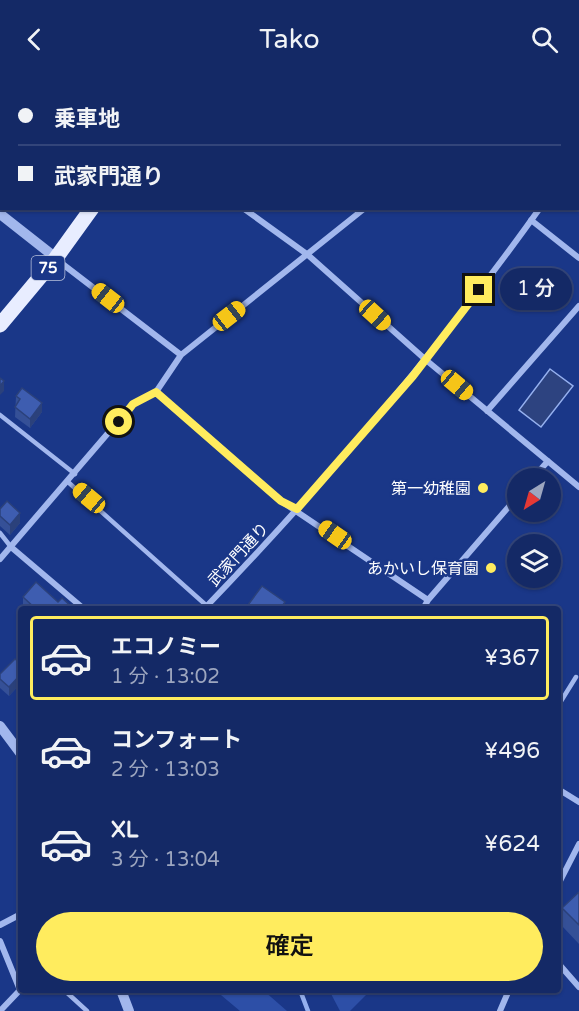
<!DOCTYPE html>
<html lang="ja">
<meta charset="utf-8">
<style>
body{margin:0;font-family:"Varela Round","Noto Sans JP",sans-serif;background:#21356f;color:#f1f3f6;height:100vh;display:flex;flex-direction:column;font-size:22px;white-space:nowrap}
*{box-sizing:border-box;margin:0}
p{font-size:20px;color:#9da6bf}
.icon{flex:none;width:33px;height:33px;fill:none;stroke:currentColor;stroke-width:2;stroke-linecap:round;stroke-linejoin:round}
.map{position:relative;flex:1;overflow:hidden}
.panel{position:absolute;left:18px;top:528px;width:543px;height:387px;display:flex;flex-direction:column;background:#142966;border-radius:6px;box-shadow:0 2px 4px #0004,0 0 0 2px #33457a}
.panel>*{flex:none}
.banner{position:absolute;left:0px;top:0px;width:579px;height:132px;box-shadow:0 2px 4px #0004,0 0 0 2px #33457a;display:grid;align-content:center;height:132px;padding:0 18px;background:#142966}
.needle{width:39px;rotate:217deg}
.tools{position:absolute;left:507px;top:390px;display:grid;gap:12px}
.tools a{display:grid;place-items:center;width:54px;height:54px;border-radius:50%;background:#142966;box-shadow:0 2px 4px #0004,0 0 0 2px #33457a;font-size:30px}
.end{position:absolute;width:27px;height:27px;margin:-14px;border:8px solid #ffec5e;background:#111;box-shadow:0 0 0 3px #111}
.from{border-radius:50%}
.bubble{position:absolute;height:42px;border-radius:21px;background:#142966;box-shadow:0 2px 4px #0004,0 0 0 2px #33457a;font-size:20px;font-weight:600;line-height:42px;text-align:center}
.car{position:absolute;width:18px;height:36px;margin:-18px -9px;border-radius:8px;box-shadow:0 0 4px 2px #0007;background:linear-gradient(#f5c518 24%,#345 0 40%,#f5c518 0 76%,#345 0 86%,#f5c518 0)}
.banner b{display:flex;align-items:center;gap:21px;height:57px;font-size:22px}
.banner b+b{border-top:2px solid #33457a}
.banner i{width:15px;height:15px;background:#f1f3f6}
ul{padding:10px 0 0;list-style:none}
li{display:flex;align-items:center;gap:18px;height:84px;margin:0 12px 9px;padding:0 6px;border:3px solid transparent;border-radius:6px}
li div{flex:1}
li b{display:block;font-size:22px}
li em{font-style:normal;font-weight:600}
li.selected{border-color:#ffec5e}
li>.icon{width:54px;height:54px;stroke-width:1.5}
.primary-button{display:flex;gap:12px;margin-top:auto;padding:12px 18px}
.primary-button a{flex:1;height:69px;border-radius:36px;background:#ffec5e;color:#111;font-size:24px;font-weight:600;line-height:69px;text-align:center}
header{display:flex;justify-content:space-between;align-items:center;height:78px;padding:0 18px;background:#142966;font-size:27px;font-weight:600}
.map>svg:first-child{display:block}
.green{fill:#2d4fa7}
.water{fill:#2d4380;stroke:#95b0ef;stroke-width:1.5}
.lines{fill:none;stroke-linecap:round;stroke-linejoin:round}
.stream{stroke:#95b0ef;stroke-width:4.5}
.service{stroke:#a2b7ed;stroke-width:4.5}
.minor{stroke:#a2b7ed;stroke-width:6}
.tertiary{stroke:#a2b7ed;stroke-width:10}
.primary{stroke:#e8edff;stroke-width:15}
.wall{fill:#355097}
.shaded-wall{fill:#2b417b}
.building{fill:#3e5db0;stroke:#2b417b;stroke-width:1.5}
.route{stroke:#ffec5e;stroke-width:8}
.poi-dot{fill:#ffec5e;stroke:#1a3788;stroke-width:2}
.labels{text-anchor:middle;stroke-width:5;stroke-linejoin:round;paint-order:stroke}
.shield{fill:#1a3788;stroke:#bac3db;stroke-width:1.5}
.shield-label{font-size:15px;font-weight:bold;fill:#fff}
.poi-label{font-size:16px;fill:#fff;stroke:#1a3788;text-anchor:end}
.street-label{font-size:16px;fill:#fff;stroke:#1a3788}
</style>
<header><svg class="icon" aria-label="back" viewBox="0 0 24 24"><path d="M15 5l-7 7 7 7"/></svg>Tako<svg class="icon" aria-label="search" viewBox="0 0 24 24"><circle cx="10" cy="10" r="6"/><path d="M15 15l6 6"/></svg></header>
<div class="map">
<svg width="579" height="933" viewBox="0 0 579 933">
<rect width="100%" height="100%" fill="#1a3788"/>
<path class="green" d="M215,912H263L287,933H240Z
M329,912H427L424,916L370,913L350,933H340Z"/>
<path class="water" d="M550,291L573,308L541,349L519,332Z"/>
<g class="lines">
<path class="stream" d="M300,912L308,933"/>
<path class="service" d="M0,337L75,396
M68,404L207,528
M0,455L11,469
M558,628L576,599
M64,912L87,933"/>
<path class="minor" d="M252,0L254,2
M484,0L486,2
M578,49L579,50
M578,78L579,76
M243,130L308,177L426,282L579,409
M531,142L579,180
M56,181L181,277
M156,314L281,423L428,522
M487,333L579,228
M533,400L548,383
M11,469L84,531
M0,481L133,326L156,314L181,277L365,130
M204,531C325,405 438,273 540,130
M423,531L428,522L518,418
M558,711L579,724
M558,807L579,766
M0,847L21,836
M0,863L20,912L0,933
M558,885L579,909
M500,933L509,912"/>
<path class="tertiary" d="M516,2L517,0
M0,136L56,180
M0,648L21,676
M121,912L129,933"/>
<path class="primary" d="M156,2V0
M0,247L56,180L92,130"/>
</g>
<path class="wall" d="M267,0H307L305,2H269Z
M16,318L42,334L30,350L15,339Z
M0,431L20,445L10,457L0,448Z
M23,519L58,524L74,531H25L23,529Z
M21,586V605L9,618L0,610V596Z
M579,814V866L562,848V830Z"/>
<path class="shaded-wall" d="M293,0H307L305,2H293Z
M4,303V313L0,317V308Z
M42,325V334L30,350V341Z
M20,435V445L10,457V447Z
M285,524V531H280Z
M21,596V605L9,618V609Z"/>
<path class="building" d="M0,300L4,303L0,308Z
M22,310L42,325L30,341L15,329L20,321L16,318Z
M7,423L20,435L10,447L0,438V431Z
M36,504L58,524L62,520L74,531H46L44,529L42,531H36L23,519Z
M262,508L285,524L280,531H245Z
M15,581L21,586V596L9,609L0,601V596Z
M579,814V847L562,830Z"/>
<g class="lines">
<path class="route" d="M119,344L133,326L156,314L281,423L297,431L413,298L479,212"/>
</g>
<g class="poi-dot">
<circle cx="483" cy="410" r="6"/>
<circle cx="491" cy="490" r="6"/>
</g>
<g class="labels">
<rect class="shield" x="31.5" y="178" width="33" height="24" rx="4.5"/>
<g class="shield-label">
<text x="48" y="195">75</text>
</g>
<g class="poi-label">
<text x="471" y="416">第一幼稚園</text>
<text x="479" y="496">あかいし保育園</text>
</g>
<g class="street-label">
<text transform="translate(238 476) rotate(-47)" y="6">武家門通り</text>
</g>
</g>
</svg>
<div class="tools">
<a><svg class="needle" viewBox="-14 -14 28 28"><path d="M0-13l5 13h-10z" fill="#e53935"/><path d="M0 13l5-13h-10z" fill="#9da6bf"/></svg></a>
<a><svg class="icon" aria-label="layers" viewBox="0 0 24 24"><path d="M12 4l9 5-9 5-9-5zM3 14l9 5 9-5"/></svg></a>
</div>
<i class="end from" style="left:119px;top:344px"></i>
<i class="end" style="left:479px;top:212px"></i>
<div class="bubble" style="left:500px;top:190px;width:72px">1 分</div>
<i class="car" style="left:108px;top:220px;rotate:308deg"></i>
<i class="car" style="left:375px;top:237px;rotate:132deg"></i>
<i class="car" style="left:229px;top:238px;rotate:52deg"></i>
<i class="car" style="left:457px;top:307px;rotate:130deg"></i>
<i class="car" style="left:89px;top:420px;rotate:310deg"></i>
<i class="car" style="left:335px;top:457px;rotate:305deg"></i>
<div class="banner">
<b><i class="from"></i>乗車地</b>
<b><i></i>武家門通り</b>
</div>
<section class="panel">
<ul>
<li class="selected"><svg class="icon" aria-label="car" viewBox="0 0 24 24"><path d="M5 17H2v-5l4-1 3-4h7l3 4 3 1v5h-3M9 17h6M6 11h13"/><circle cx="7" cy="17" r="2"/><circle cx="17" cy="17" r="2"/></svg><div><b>エコノミー</b><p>1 分 · 13:02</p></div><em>¥367</em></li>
<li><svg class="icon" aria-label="car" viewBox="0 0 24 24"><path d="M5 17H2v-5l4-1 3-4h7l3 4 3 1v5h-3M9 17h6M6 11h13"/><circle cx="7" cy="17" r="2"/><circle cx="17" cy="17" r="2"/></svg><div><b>コンフォート</b><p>2 分 · 13:03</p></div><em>¥496</em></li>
<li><svg class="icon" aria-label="car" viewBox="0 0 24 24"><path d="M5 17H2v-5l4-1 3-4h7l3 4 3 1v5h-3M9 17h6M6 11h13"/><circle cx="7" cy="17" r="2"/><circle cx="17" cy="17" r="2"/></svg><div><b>XL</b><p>3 分 · 13:04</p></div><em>¥624</em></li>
</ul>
<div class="primary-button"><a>確定</a></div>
</section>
</div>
